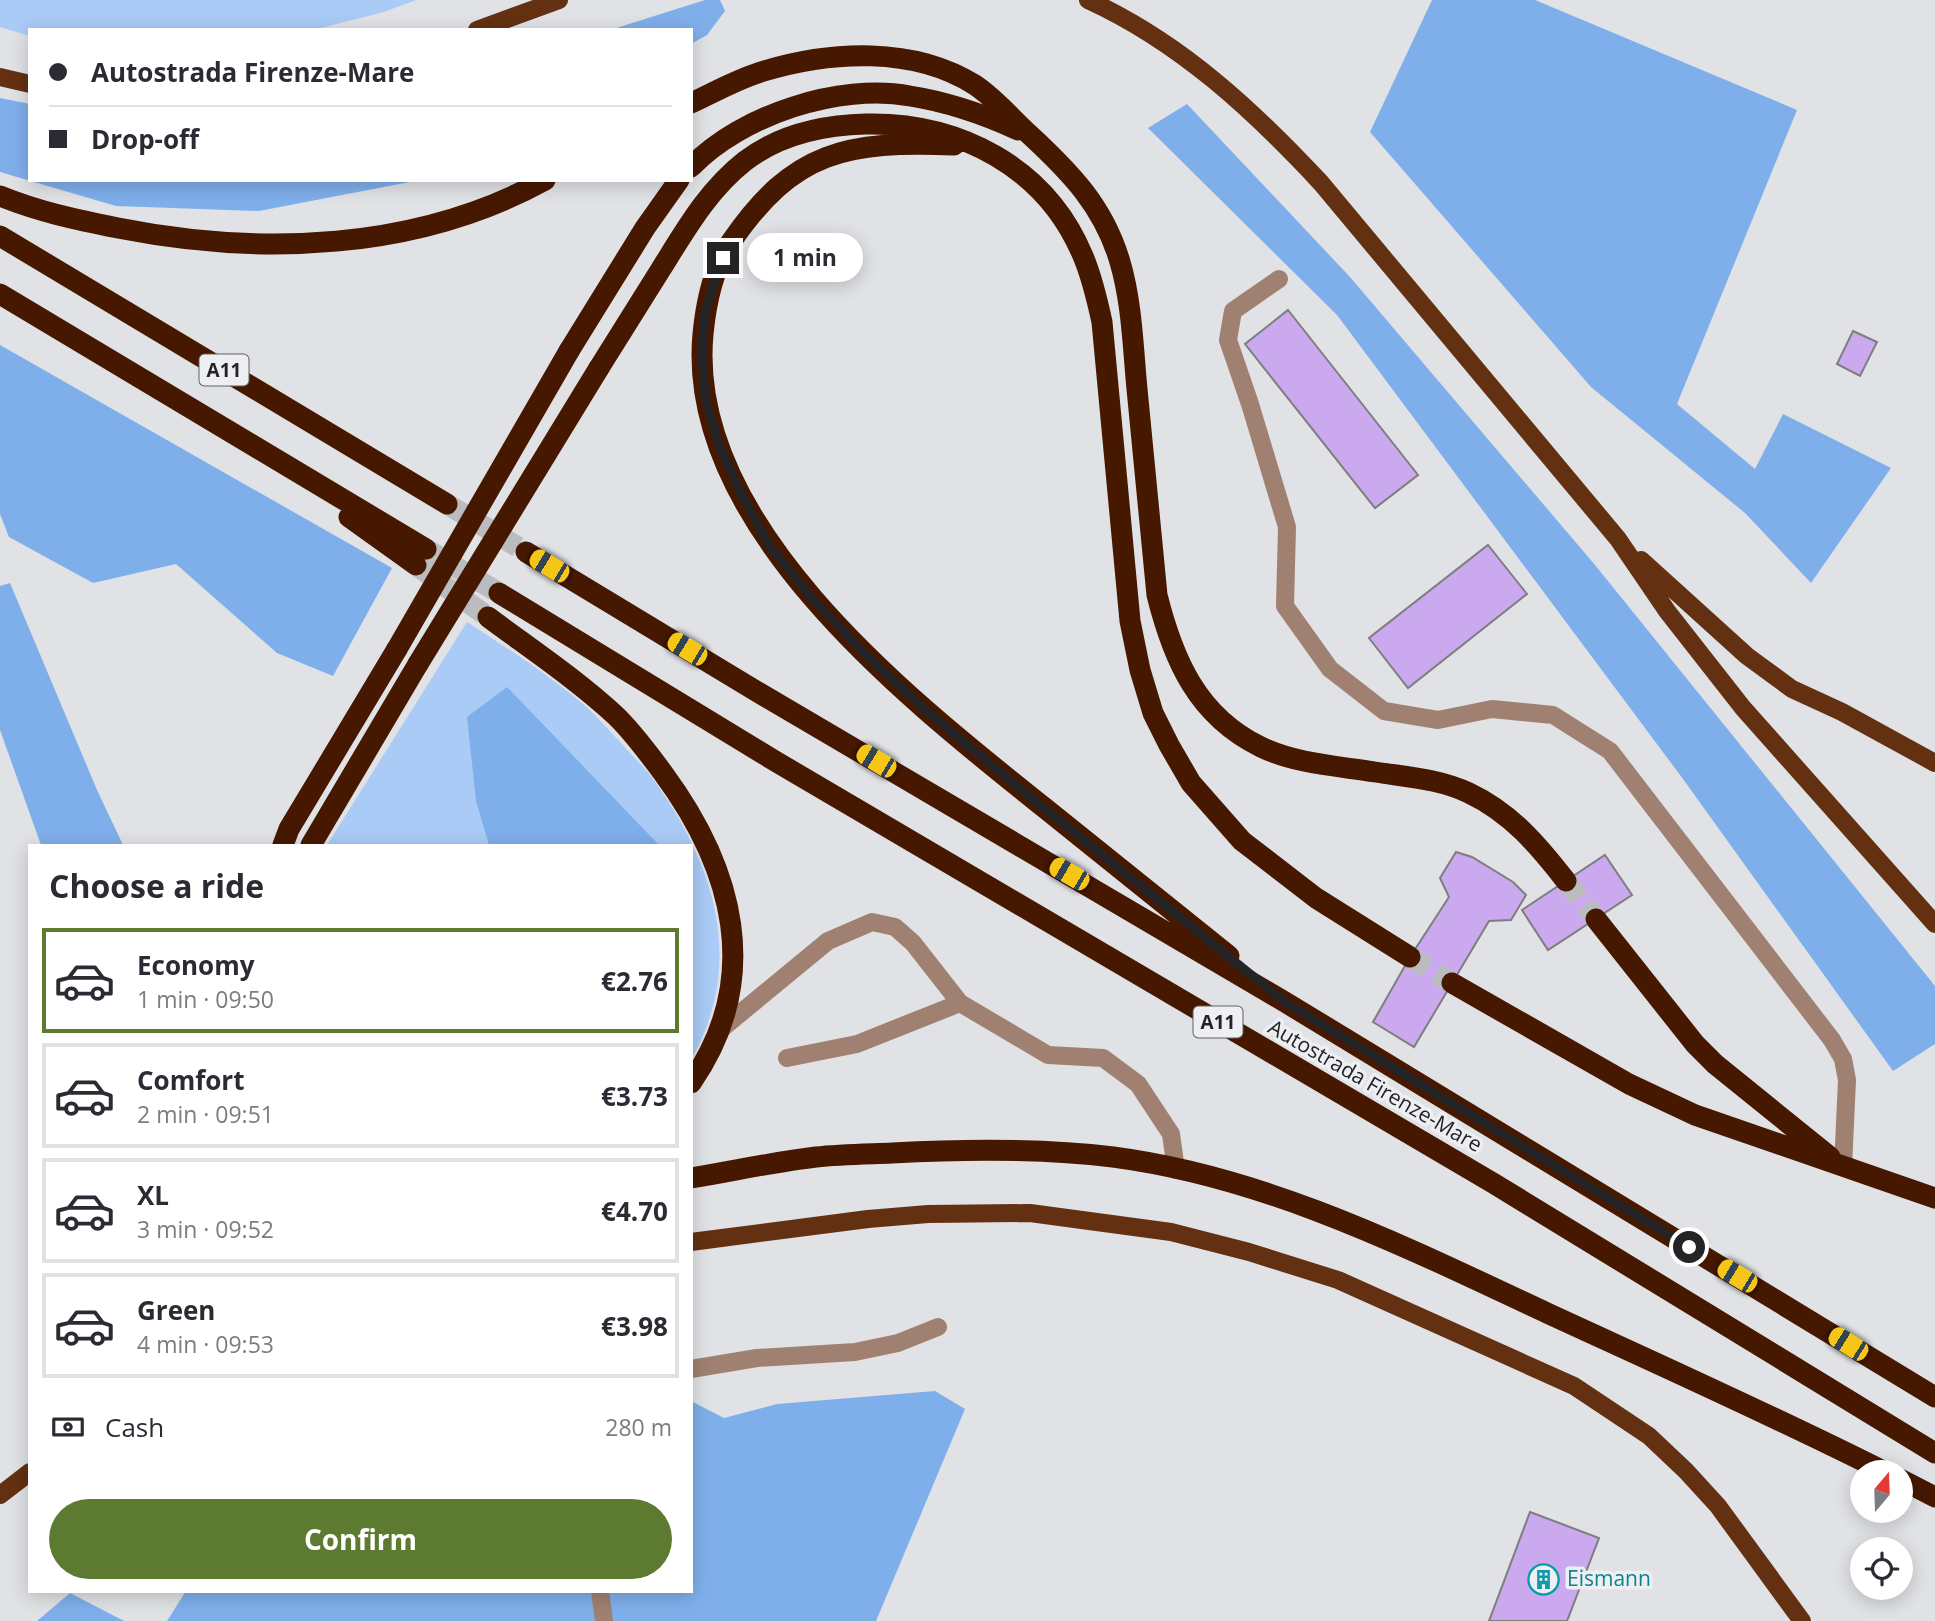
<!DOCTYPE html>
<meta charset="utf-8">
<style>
body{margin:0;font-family:"Open Sans",sans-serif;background:#f7f7f7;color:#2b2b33;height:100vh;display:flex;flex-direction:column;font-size:26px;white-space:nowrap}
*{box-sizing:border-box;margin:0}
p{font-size:23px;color:#7c7c81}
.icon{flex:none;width:38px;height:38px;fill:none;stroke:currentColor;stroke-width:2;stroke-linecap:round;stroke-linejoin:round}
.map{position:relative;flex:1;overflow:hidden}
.side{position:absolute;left:28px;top:844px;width:665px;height:749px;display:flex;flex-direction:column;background:#fff;border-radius:0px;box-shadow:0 4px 18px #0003}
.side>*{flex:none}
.banner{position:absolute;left:28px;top:28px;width:665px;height:154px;border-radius:0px;box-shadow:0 4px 18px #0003;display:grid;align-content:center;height:154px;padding:0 21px;background:#fff}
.needle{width:46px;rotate:19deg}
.buttons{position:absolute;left:1850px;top:1460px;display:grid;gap:14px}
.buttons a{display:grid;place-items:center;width:63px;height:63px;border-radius:50%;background:#fff;box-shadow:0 4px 18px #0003;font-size:35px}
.end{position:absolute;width:32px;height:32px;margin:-16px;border:9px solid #242426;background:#fff;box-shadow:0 0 0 4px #fff}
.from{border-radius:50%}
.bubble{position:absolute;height:49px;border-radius:24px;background:#fff;box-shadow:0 4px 18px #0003;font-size:23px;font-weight:700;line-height:49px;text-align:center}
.car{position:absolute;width:21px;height:42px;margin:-21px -10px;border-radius:9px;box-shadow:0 0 5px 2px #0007;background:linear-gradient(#f5c518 24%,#345 0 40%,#f5c518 0 76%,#345 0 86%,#f5c518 0)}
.banner b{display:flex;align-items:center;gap:24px;height:66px;font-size:26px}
.banner b+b{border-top:2px solid #e1e1e2}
.banner i{width:18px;height:18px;background:#2b2b33}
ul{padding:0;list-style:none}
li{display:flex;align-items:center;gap:21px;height:105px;margin:0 14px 10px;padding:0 7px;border:4px solid #e1e1e2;border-radius:0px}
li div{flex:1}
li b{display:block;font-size:26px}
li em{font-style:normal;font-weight:700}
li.selected{border-color:#5c7b31}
li>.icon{width:63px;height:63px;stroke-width:1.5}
h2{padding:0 21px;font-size:32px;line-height:84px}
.pay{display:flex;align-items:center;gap:18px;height:77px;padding:0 21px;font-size:26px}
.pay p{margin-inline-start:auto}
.button{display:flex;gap:14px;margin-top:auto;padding:14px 21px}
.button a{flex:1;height:80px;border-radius:42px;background:#5c7b31;color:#fff;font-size:28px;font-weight:700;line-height:80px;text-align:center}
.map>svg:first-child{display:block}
.green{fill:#a9cbf6}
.forest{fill:#7fafeb}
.building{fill:#cba9ee;stroke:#7e7d80;stroke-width:2}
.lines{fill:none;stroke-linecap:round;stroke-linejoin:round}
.highway-tunnel{stroke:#babcbf;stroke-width:21;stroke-dasharray:21 10;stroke-linecap:butt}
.minor{stroke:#a08071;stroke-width:18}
.major{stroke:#643012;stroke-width:18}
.highway{stroke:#461800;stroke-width:21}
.highway-bridge{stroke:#461800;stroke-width:21}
.route{stroke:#242426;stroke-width:9}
.labels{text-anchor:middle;stroke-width:7;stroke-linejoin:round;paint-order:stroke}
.shield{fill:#edeff2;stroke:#606163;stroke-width:2}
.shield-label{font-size:19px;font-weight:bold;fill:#242426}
.street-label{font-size:21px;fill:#242426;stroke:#edeff2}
.culture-label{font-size:21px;fill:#0d838f;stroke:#edeff2;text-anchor:start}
</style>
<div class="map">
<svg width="1935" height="1621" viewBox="0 0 1935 1621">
<rect width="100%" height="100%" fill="#e0e2e5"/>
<path class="green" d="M0,0H416L384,12L313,30H30V36L0,27Z
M467,622C510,650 554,678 592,712C602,722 611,733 621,743C632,756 646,768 656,783C716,868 745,964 691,1060V845H327Z"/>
<path class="forest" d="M705,0H720L725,11L707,35L691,44V30H610Z
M1432,0H1535L1797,110L1677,404L1755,469L1783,414L1891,468L1811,583L1745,513L1591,387L1370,132Z
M0,98L30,104V180H420L259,211L116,206L0,172Z
M1187,104L1350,277L1595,565L1935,986V1044L1893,1071L1683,779L1337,315L1148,128Z
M0,345L392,568L333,676L277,653L176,564L93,583L9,537L0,514Z
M10,583L97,790L123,845H41L0,730V586Z
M507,687L659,845H489L476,801L467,717Z
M935,1391L965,1409L876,1621H167L186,1591H691V1401L724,1418L777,1404Z
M70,1593L124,1621H37Z"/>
<path class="building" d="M1288,310L1418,475L1375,508L1245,344Z
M1853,331L1877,342L1860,376L1837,364Z
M1488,545L1527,594L1408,688L1369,638Z
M1456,852L1472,857L1513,882L1526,895L1511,920L1489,921L1414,1047L1373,1022L1410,957L1449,897L1440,878Z
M1605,855L1632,895L1548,950L1522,910Z
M1530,1512L1599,1538L1567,1621H1489Z"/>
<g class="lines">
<path class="highway-tunnel" d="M447,504L526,552
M426,549L499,593
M416,565L488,617
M1566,881L1596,919
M1410,957L1452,983"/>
<path class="minor" d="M1279,279L1233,311L1228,340L1250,404L1287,527L1285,606L1330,669L1384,711L1438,720L1492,709L1553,715L1610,751L1832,1040L1843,1059L1847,1080L1843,1167
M720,1030L828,941L872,922L895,927L913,943L960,1003
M787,1058L857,1044L960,1003L1048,1055L1103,1058L1138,1084L1171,1134L1176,1170
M691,1369L757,1358L855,1352L898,1343L938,1327
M600,1591L604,1621"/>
<path class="major" d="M1088,0C1180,42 1253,110 1321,183L1618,539L1667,611L1743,708L1935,924
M477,30L559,0
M0,77L30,84
M1641,560L1747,656L1792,689L1842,712L1935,763
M691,1242L868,1219L928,1214L1030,1213L1171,1232L1249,1252L1338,1280L1574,1386L1649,1436L1686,1471L1718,1506L1802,1621
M0,1495L30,1472"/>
<path class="highway" d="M691,103C715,92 739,78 764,71C831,51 913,46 975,85C996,99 1011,118 1030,135C1071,173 1104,207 1120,262C1132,303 1133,347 1137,389C1144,457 1150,526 1157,595C1173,659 1197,716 1261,747C1296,764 1338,766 1375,772C1407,777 1440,779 1469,793C1511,813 1538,845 1566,881
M954,145C847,141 794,150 731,242C713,268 706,303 703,334C685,526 912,702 1046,809C1107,858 1168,907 1229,956
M691,167C741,115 839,83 910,96C948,102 983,114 1018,130
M0,196C39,212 78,220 118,228C260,256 416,251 545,180
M0,236L447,504
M0,294L426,549
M569,351L645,228L679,180
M599,368C620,335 640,302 661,269C686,229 708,190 745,161C779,135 824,125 866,124C959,122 1046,167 1083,256C1092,277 1097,299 1102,322L1130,621L1140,670L1153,713L1169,745L1191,783L1242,841L1316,898L1410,957
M349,517L416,565
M526,552L756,691L1285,1002L1935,1397
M499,593L775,761L1493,1183L1935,1453
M488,617C531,649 576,679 615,715C633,732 648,753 663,773C733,868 764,978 691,1083
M283,845L289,829L397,649
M311,845L418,664
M1596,919L1695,1044L1715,1064L1830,1157
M1452,983L1629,1084L1695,1115L1935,1198
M691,1178C733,1171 774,1162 816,1157C841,1154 867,1154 892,1153C966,1149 1040,1148 1113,1157C1267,1177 1408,1248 1547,1313C1660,1365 1774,1416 1885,1472
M1900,1479L1935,1497"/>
<path class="highway-bridge" d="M397,649L569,351
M418,664L599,368"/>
</g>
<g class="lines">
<path class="route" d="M723,258L705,311L702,352L705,397L718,442L740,492L769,545L811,597L863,652L922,707L1013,783L1285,1002L1689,1247"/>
</g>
<defs>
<symbol id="building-ring" viewBox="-11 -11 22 22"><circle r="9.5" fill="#edeff2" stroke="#0f9aa8" stroke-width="1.5"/><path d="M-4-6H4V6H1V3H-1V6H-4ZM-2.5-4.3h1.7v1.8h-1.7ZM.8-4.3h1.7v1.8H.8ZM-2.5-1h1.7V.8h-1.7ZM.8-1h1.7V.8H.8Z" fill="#0f9aa8"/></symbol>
</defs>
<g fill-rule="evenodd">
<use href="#building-ring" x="1526" y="1562" width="35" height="35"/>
</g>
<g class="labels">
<g class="shield">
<rect x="199.5" y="354.5" width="49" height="31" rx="5"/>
<rect x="1193.5" y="1006.5" width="49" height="31" rx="5"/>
</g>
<g class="shield-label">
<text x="224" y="377">A11</text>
<text x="1218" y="1029">A11</text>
</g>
<g class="street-label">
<text transform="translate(1375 1086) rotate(30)" y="7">Autostrada Firenze-Mare</text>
</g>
<g class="culture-label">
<text x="1567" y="1586">Eismann</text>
</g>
</g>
</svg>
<div class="buttons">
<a><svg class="needle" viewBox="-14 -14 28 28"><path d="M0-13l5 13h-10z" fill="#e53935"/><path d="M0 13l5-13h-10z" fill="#7c7c81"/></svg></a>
<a><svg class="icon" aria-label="locate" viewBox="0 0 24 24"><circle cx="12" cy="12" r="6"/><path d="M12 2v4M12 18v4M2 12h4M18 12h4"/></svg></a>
</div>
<i class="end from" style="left:1689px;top:1247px"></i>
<i class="end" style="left:723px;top:258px"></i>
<div class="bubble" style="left:747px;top:233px;width:116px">1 min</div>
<i class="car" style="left:549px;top:566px;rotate:301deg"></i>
<i class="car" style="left:687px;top:649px;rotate:301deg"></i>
<i class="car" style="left:876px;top:761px;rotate:301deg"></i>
<i class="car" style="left:1069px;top:874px;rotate:300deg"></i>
<i class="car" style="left:1737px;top:1276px;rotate:301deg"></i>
<i class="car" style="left:1848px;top:1344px;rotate:302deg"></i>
<div class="banner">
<b><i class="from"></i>Autostrada Firenze-Mare</b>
<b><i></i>Drop-off</b>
</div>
<section class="side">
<h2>Choose a ride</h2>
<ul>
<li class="selected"><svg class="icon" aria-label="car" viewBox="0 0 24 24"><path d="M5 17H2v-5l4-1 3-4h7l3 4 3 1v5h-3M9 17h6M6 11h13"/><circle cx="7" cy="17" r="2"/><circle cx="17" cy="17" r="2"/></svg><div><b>Economy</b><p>1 min · 09:50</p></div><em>€2.76</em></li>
<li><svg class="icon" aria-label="car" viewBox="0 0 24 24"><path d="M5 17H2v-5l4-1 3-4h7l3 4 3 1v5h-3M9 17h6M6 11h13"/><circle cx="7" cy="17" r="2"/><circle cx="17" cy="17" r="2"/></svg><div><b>Comfort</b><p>2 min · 09:51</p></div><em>€3.73</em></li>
<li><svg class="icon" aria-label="car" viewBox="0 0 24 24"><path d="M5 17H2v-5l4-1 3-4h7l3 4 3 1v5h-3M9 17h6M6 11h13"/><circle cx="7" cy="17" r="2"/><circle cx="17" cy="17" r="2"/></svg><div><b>XL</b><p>3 min · 09:52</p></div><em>€4.70</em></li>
<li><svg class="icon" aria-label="car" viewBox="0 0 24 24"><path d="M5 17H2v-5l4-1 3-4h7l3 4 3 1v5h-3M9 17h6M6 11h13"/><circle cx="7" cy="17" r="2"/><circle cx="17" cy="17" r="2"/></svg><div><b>Green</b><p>4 min · 09:53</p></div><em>€3.98</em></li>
</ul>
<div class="pay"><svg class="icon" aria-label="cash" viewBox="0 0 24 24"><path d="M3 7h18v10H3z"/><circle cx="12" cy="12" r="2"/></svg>Cash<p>280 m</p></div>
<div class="button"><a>Confirm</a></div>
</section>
</div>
